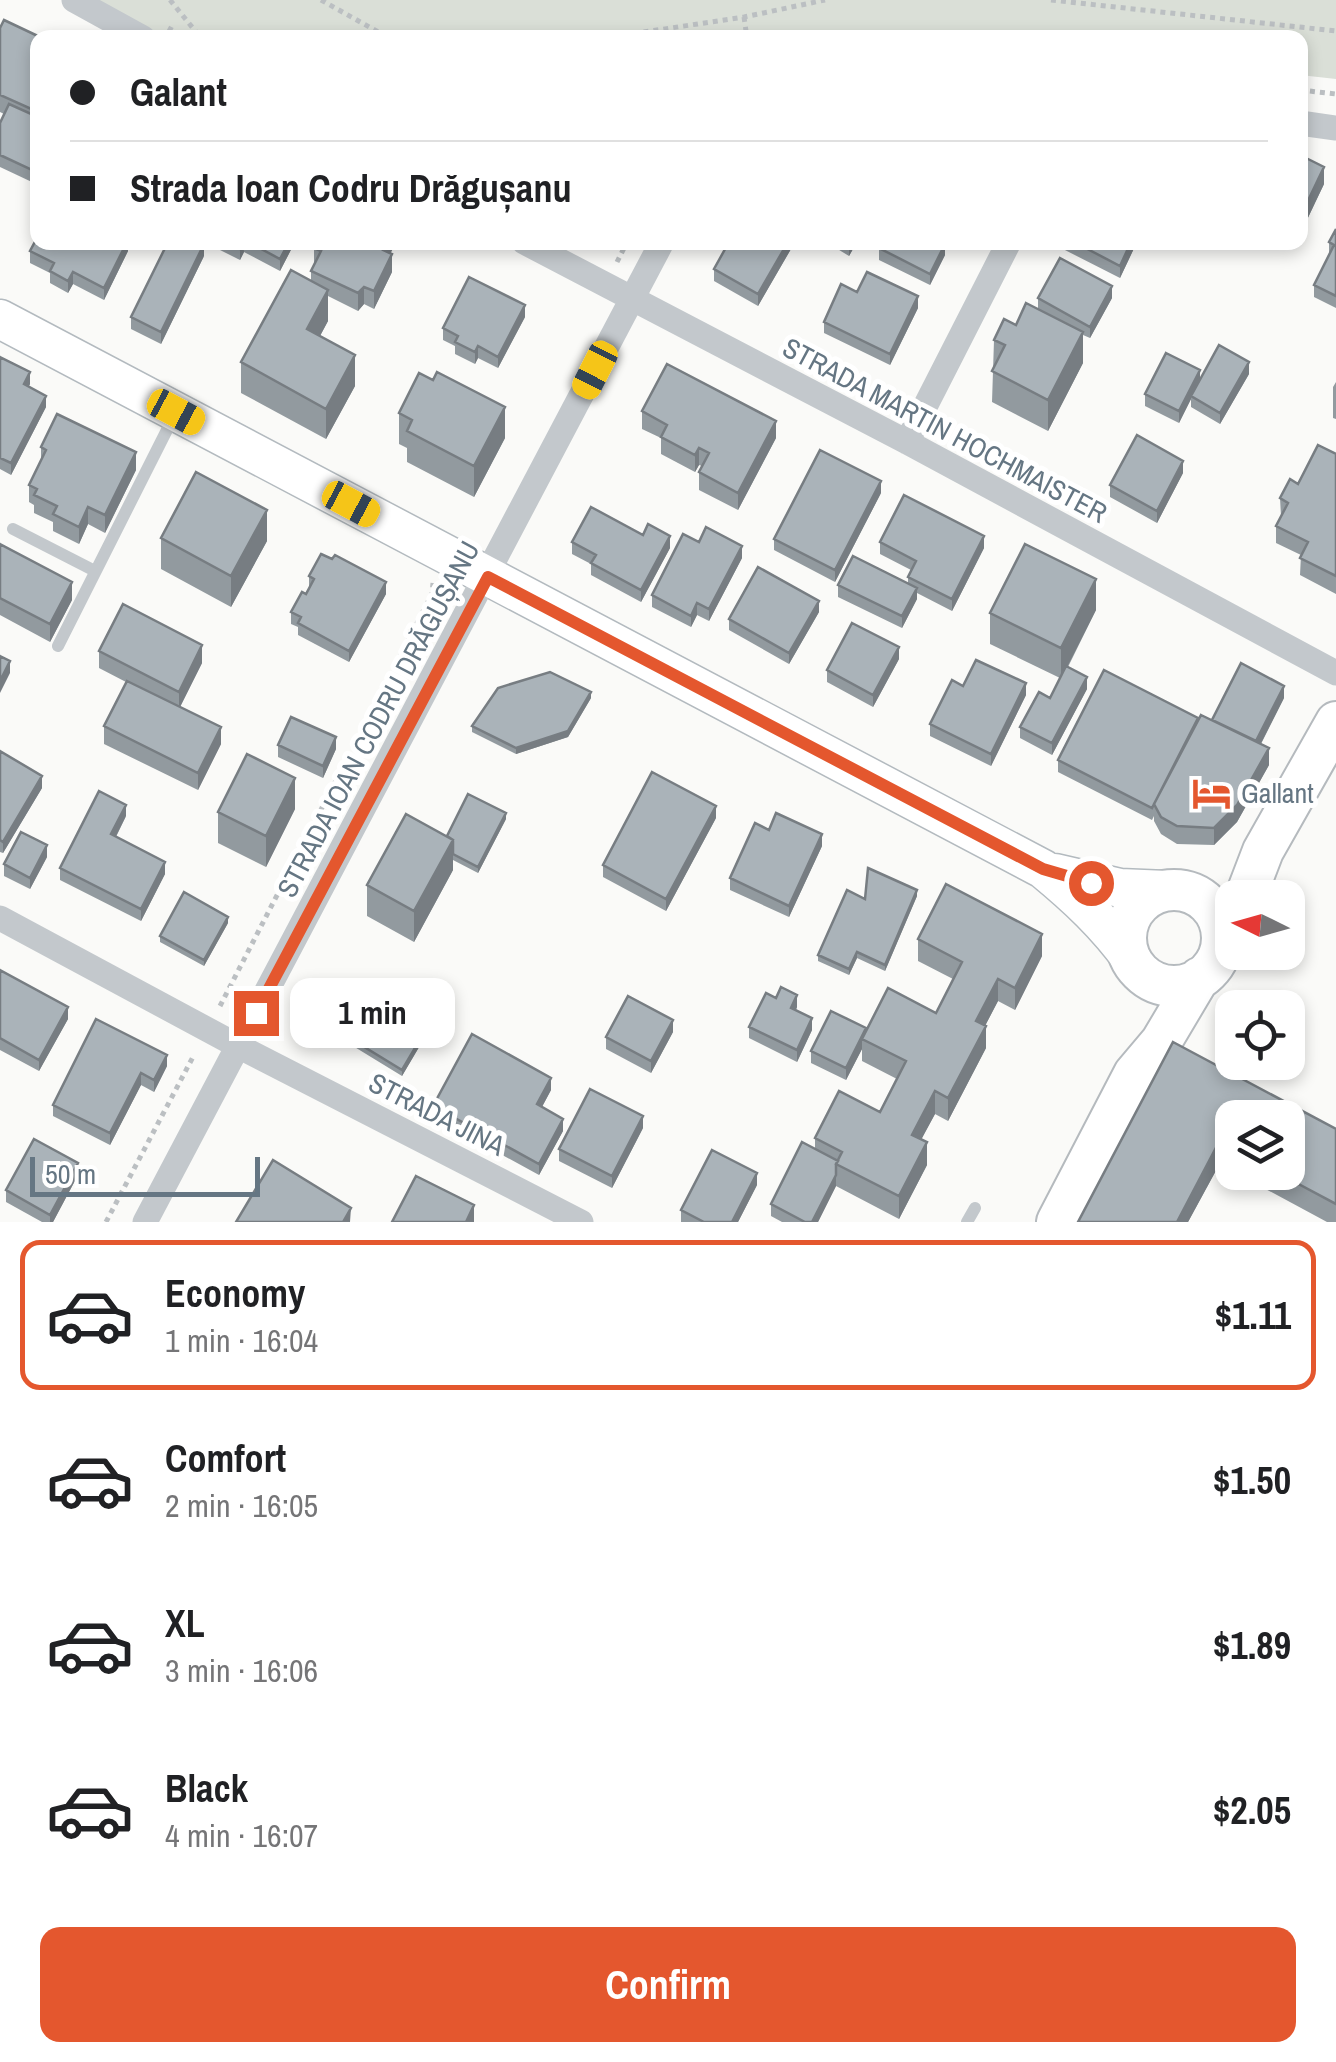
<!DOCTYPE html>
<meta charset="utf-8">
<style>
body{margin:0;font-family:"Archivo Narrow",sans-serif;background:#f6f6f6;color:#202124;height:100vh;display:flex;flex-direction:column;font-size:38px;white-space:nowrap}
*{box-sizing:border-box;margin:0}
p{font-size:32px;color:#757577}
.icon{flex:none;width:55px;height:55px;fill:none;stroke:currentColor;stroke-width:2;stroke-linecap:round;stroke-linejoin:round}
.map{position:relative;height:1222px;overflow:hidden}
.panel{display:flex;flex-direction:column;background:#fff;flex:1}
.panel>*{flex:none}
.hud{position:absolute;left:30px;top:30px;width:1278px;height:220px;border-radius:20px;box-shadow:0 5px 15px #0003;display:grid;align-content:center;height:220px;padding:0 40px;background:#fff}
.needle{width:65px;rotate:275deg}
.fabs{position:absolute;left:1215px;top:880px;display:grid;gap:20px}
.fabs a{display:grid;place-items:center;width:90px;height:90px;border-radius:20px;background:#fff;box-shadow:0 5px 15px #0003;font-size:50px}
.scale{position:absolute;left:30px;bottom:25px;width:230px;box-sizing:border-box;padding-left:10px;border:5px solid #657683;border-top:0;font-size:28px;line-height:35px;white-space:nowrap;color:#657683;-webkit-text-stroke:8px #fff;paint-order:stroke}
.end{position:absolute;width:45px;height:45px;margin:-22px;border:12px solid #e4572e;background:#fff;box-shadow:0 0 0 5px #fff}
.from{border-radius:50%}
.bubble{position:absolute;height:70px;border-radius:20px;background:#fff;box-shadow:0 5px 15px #0003;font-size:32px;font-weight:700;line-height:70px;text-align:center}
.car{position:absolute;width:30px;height:60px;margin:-30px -15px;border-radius:12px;box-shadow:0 0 8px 2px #0007;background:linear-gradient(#f5c518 24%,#345 0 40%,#f5c518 0 76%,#345 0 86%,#f5c518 0)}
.hud b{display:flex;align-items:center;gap:35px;height:95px;font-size:38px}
.hud b+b{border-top:2px solid #e0e0e0}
.hud i{width:25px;height:25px;background:#202124}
ul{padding:18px 0 0;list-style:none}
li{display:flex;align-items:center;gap:30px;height:150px;margin:0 20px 15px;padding:0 20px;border:5px solid transparent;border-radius:20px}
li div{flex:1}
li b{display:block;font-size:38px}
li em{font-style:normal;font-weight:700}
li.selected{border-color:#e4572e}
li>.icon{width:90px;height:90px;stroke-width:1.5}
.primary-button{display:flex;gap:20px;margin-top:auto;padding:20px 40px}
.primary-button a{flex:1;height:115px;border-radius:20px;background:#e4572e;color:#fff;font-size:40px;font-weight:700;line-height:115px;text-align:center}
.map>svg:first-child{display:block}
.green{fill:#dadfd7}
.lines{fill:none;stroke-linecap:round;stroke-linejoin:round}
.secondary-casing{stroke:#b3babf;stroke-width:41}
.primary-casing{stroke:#b5babe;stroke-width:44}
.path{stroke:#bbbfc2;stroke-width:5;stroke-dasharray:5 5;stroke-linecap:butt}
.service{stroke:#c3c8cc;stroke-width:12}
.minor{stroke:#c3c8cc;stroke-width:25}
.secondary{stroke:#fff;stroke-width:38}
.primary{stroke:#fff;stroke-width:40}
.wall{fill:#929a9f}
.shaded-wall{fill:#777d82}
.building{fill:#aab3b9;stroke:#777d82;stroke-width:2.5}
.route{stroke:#e4572e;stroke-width:12}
.labels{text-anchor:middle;stroke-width:10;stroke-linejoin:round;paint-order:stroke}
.street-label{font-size:28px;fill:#657683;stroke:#fff}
.poi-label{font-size:28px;fill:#657683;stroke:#fff;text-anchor:start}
</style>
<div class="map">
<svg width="1336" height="1222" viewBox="0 0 1336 1222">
<rect width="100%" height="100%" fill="#fafaf8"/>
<path class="green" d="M74,0H1336V79L1300,75V38H143Z"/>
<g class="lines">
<defs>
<path id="secondary" d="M0,319L1043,869C1077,897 1106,924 1132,960
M1055,873L1120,888L1167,890"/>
<path id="primary" d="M1126 938a48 48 0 1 1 96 0a48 48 0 1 1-96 0Z
M1245,898L1263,851L1336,722
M1057,1222L1134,1074L1161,1042L1199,978"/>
</defs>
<use href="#secondary" class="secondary-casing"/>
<use href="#primary" class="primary-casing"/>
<path class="path" d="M170,0L201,38
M321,0L389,38
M1051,0L1336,31
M744,17L747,38
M168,28L187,38
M604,38L744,17L825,0
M1300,90L1336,94
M617,262L627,242
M220,1006L432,594L433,583
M106,1222L194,1055"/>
<path class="service" d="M13,529L95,571
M58,646L175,414
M967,1222L975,1208"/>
<path class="minor" d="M74,0L143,38
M1300,123L1336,128
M524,242L907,442L1336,673
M907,442L1009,242
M0,918L238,1046L581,1222
M145,1222L662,242"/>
<use href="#secondary" class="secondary"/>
<use href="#primary" class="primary"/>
</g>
<path class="wall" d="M0,28L38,38V176L34,183L0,167V123L4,114L0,112Z
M1300,155L1324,184L1304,226L1300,224Z
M1336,229V308L1314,297V285L1329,254V242Z
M128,242V251L104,300L73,284L68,293L50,283V273L30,263V251Z
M210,242H295L280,271L244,252L240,260L210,245Z
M395,242L390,254L392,272L374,309L364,304L358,311L328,296V321L320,336L355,386L326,439L241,393V362L311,281V271L314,264V248Z
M729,242H795L758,306L714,281V269Z
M826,242H857L849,256Z
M1059,242H1137L1120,278L1059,247Z
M879,248L945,255L930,285L879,260Z
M204,256L161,344L131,329V317Z
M857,292L918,308L890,365L824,333V322Z
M1038,298H1112L1090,338L1083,335V363L1048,431L992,402L994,340L1038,309Z
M525,317L498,368L478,358L475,364L455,354V346L443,340V328Z
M0,357L30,384L28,387L46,407L11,475L0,469Z
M1249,374L1220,424L1191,407V399L1179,423L1145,406V394L1200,380Z
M1336,382V419L1333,418V387Z
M642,411L776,438L738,510L699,490V472L702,466L699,465L695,472L661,454V438L642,429Z
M399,413L505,438L474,497L407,462V448L399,444Z
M41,447L136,470L105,533L88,524L79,544L53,531V522L34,513V505L29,502V485L41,461Z
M1336,454V594L1300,575L1301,555L1276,543V526L1281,516L1280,498Z
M1183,473L1157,523L1110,497V485Z
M881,493L835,582L774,550V539Z
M643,535L670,548L641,602L591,575V564L572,554V542Z
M161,538L267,541L231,607L161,569Z
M699,542L742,558L709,621L697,615L691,627L652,607V595Z
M880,542L984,548L952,611L917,593V599L902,628L838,597V585L908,583V577L911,570L880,554Z
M0,544L72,600L50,642L0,615Z
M309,576L386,594L349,662L298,635V627L291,624V612L309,588Z
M1096,610L1068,667L1087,689L1052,755L1020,738V727L1050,698L1060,678L990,644V613Z
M819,612L789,664L729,630V619Z
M99,651L202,663L180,707L221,744L198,790L104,744V726L126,682L99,668Z
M899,659L873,707L827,682V670Z
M963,686L1026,695L991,766L930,736V724Z
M591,698L568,737L516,754L472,732V726Z
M1284,698L1261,744L1269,765L1237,822L1214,845L1177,844L1161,834L1154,821V816L1152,820L1058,772V760L1198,718L1212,720Z
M278,745L336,749L323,778L278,757Z
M0,751L42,788L3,853L0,852Z
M295,809L266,867L218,843V812Z
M126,816L116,837L165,874L141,921L60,880V868Z
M716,818L666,911L603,877V865Z
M506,819L478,873L453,860V870L414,942L367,916V885L447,836Z
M769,830L822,846L789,917L730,890V878Z
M47,857L30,889L4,876V864Z
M917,896L885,971L857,958L849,975L818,961V955L865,899Z
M228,923L204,966L160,942V936Z
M918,939L1042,956L1015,1010L998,1001L985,1026L986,1048L948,1121L935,1114L921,1139L927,1165L899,1219L836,1186L818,1222H782L771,1216V1204L815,1149V1138L880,1112L897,1079L862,1061V1049L846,1080L811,1063V1051L866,1028L936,1013L953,979L918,961Z
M0,970L68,1019L39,1071L0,1050Z
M776,998L797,1007L796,1010L812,1030L797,1062L749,1038V1027Z
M435,1020L402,1076L353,1046V1040Z
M673,1032L651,1073L606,1049V1037Z
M1173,1042L1336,1129V1222H1327L1234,1172H1288L1232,1118V1172L1219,1165L1188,1222H1078Z
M167,1055V1066L154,1092L141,1085L110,1145L53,1116V1105Z
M551,1090L542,1107L563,1131L539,1175L433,1117V1106Z
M643,1128L612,1188L559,1161V1149Z
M78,1175L53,1222H42L6,1202V1190Z
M757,1185L738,1222H681V1210Z"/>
<path class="shaded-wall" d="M38,164V176L34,183V171Z
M1324,167V184L1304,226V209Z
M127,242H128V251L104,300V288Z
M243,242L244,252L240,260V249Z
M289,242H295L280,271V259Z
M387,242H395V245L383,267V250Z
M788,242H795L758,306V294Z
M849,242H857L849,256Z
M1131,242H1137L1120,278V266Z
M204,244V256L161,344V332Z
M945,244V255L930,285V274Z
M392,254V272L374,309V291Z
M73,272V284L68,293V281Z
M1112,286V298L1090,338V327Z
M364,287V304L358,311V293Z
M328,290V321L307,360V329Z
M918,296V308L890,365V354Z
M525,305V317L498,368V357Z
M1083,332V363L1048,431V400Z
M478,346V358L475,364V352Z
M355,355V386L326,439V409Z
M1249,362V374L1220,424V413Z
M1200,370V382L1191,396V399L1179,423V411Z
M30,372V384L24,396V384Z
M46,396V407L11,475V463Z
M505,407V438L474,497V466Z
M776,421V438L738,510V493Z
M699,448V465L695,472V455Z
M136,452V470L105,533V515Z
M1183,461V473L1157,523V511Z
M881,481V493L835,582V570Z
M88,507V524L79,544V527Z
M267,510V541L231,607V576Z
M670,536V548L641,602V590Z
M984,536V548L952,611V599Z
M742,546V558L709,621V609Z
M1096,579V610L1061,679V648Z
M72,582V600L50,642V624Z
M386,582V594L349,662V651Z
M917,588V599L902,628V616Z
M819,601V612L789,664V653Z
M697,603V615L691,627V616Z
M202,645V663L179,709V692Z
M899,647V659L873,707V695Z
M10,661V673L0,693V681Z
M1087,677V689L1052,755V743Z
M1026,683V695L991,766V754Z
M1284,686V698L1254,757V746Z
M591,692V698L568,737L516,754V748Z
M221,727V744L198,790V773Z
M336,737V749L323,778V766Z
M1269,748V765L1237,822L1214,845V828Z
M42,776V788L3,853V842Z
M295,778V809L266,867V836Z
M126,805V816L111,846V834Z
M716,806V818L666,911V899Z
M506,813V819L478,873V867Z
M822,834V846L789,917V906Z
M453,840V870L414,942V911Z
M47,845V857L30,889V878Z
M165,862V874L141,921V909Z
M917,890V896L885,971V965Z
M228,917V923L204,966V960Z
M1042,934V956L1015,1010V988Z
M857,952V958L849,975V969Z
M998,979V1001L976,1043V1021Z
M797,995V1007L791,1020V1008Z
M68,1007V1019L39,1071V1060Z
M435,1014V1020L402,1076V1070Z
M812,1018V1030L797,1062V1050Z
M673,1020V1032L651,1073V1061Z
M986,1026V1048L948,1121V1098Z
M866,1028L862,1039V1049L846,1080V1068Z
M167,1055V1066L154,1092V1080Z
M141,1073V1085L110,1145V1133Z
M551,1078V1090L537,1116V1104Z
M935,1091V1114L912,1157V1135Z
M643,1116V1128L612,1188V1176Z
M563,1119V1131L539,1175V1164Z
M927,1142V1165L899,1219V1196Z
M1219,1142V1165L1188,1222H1177Z
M78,1163V1175L53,1222H50V1215Z
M757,1173V1185L738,1222H732Z
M836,1175V1186L818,1222H812Z
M474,1205V1222H466Z
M351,1208L350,1222H343Z"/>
<path class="building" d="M4,20L42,38H38V112L0,95V28Z
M9,104L38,117V164L34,171L0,155V123Z
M1300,155L1324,167L1304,209L1300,207Z
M1336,229V296L1314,285L1334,245L1329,242Z
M38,236V242H127L104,288L73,272L68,281L50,271L54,263L30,251Z
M168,242H201L204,244L161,332L131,317Z
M228,242H243L240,249Z
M248,242H289L280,259Z
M317,242H387L383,250L392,254L374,291L364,287L358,293L311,271L321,251L314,248Z
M729,242H788L758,294L714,269Z
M881,242H942L945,244L930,274L879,248Z
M1074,242H1131L1120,266Z
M1060,258L1112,286L1090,327L1038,298Z
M291,270L328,290L307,329L355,355L326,409L241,362Z
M867,272L918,296L890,354L824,322L841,284L857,292Z
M469,277L525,305L498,357L478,346L475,352L455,342L458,336L443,328Z
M1026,303L1083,332L1048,400L992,371L1005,345L994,340L1004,319L1016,325Z
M1219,345L1249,362L1220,413L1191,396Z
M1166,353L1200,370L1179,411L1145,394Z
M0,357L30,372L24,384L46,396L11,463L0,458Z
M667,364L776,421L738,493L699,472L709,453L699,448L695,455L661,437L667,425L642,411Z
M437,372L505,407L474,466L407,431L412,420L399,413L419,373L433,380Z
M57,414L136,452L105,515L88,507L79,527L53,514L57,506L34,495L37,489L29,485L46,450L41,447Z
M1137,435L1183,461L1157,511L1110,485Z
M1318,445L1336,454V576L1300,558L1308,542L1276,526L1288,503L1280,498L1290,479L1298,484Z
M820,450L881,481L835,570L774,539Z
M196,472L267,510L231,576L161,538Z
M904,495L984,536L952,599L908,577L916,561L880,542Z
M591,507L643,535L648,524L670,536L641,590L591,563L596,555L572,542Z
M706,527L742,546L709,609L697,603L691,616L652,595L683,534L699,542Z
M0,544L72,582L50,624L0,598Z
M1025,544L1096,579L1061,648L990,613Z
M321,554L332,559L335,555L386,582L349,651L298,623L301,617L291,612L302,592L306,594L314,579L309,576Z
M853,556L917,588L902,616L838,585Z
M758,567L819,601L789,653L729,619Z
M123,604L202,645L179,692L99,651Z
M852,623L899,647L873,695L827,670Z
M0,656L10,661L0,681Z
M976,660L1026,683L991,754L930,724L952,680L963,686Z
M1241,663L1284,686L1256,741L1212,720Z
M1066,666L1087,677L1052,743L1020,727L1039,692L1050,698Z
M1104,670L1198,718L1152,808L1058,760Z
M550,672L591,692L568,731L516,748L472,726L498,688Z
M127,681L221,727L198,773L104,726Z
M1201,715L1269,748L1237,805L1214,828L1177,826L1161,817L1154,804Z
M291,717L336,737L323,766L278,745Z
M0,751L42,776L3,842L0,840Z
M247,754L295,778L266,836L218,812Z
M652,772L716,806L666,899L603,865Z
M99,791L126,805L111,834L165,862L141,909L60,868Z
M468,794L506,813L478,867L453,854V840L447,836Z
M776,813L822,834L789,906L730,878L755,823L769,830Z
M406,814L453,840L414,911L367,885Z
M21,832L47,845L30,878L4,864Z
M868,868L917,890L885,965L857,952L849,969L818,955L847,890L865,899Z
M946,884L1042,934L1015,988L998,979L976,1021L986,1026L948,1098L935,1091L912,1135L927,1142L899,1196L836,1164L842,1152L815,1138L839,1091L880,1112L906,1061L862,1039L888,988L936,1013L962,962L918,939Z
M184,892L228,917L204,960L160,936Z
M0,970L68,1007L39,1060L0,1038Z
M387,984L435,1014L402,1070L353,1040Z
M781,987L797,995L791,1008L812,1018L797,1050L749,1027L766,993L776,998Z
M628,996L673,1020L651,1061L606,1037Z
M831,1011L866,1028L846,1068L811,1051Z
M96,1019L167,1055L154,1080L141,1073L110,1133L53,1105Z
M472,1034L551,1078L537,1104L563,1119L539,1164L433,1106Z
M1173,1042L1336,1129V1204L1276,1172H1288V1118H1232V1149L1219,1142L1177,1222H1078Z
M590,1089L643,1116L612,1176L559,1149Z
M34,1139L78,1163L50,1215L6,1190Z
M802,1142L838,1161L836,1164V1175L812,1222H805L771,1204Z
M712,1150L757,1173L732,1222H704L681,1210Z
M273,1160L351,1208L343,1222H236Z
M416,1176L474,1205L466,1222H392Z"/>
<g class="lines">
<path class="route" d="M256,1013L488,577L1043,869L1091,883"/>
</g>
<defs>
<symbol id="hotel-bare" viewBox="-9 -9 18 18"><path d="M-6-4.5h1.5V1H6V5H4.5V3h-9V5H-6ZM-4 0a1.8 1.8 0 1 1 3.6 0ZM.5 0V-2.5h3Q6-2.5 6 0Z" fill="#e4572e" stroke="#fff" stroke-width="2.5" paint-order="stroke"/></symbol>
</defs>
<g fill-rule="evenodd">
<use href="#hotel-bare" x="1184" y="766" width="55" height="55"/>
</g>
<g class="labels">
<g class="street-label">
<text transform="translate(945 430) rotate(28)" y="10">STRADA MARTIN HOCHMAISTER</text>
<text transform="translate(378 719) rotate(-62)" y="10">STRADA IOAN CODRU DRĂGUȘANU</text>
<text transform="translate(437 1114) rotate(27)" y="10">STRADA JINA</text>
</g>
<g class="poi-label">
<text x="1241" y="803">Gallant</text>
</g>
</g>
</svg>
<div class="fabs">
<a><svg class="needle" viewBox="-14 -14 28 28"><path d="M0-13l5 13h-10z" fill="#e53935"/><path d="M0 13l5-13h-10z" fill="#757577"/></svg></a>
<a><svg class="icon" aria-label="locate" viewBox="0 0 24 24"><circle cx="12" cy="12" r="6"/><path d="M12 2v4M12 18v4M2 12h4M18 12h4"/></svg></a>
<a><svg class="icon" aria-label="layers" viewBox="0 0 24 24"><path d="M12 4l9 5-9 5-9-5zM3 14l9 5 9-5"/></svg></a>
</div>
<div class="scale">50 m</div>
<i class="end from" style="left:1091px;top:883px"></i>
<i class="end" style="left:256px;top:1013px"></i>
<div class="bubble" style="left:290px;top:978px;width:165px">1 min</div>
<i class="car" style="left:595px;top:370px;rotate:207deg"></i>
<i class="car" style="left:176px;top:412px;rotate:118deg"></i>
<i class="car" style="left:351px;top:504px;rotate:118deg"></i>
<div class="hud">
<b><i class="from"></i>Galant</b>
<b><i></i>Strada Ioan Codru Drăgușanu</b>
</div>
</div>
<section class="panel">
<ul>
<li class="selected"><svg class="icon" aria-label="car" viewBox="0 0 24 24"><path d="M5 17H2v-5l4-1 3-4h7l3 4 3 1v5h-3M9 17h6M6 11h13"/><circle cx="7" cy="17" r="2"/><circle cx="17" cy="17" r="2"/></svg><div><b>Economy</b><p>1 min · 16:04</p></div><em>$1.11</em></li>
<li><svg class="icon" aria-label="car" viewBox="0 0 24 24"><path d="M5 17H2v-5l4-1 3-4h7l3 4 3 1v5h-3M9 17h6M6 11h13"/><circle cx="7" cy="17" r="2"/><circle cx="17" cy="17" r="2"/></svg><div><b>Comfort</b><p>2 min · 16:05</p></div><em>$1.50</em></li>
<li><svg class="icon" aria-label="car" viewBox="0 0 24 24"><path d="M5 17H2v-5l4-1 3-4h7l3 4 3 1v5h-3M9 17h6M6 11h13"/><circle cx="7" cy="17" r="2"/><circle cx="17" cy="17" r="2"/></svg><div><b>XL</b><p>3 min · 16:06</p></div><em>$1.89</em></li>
<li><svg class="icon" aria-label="car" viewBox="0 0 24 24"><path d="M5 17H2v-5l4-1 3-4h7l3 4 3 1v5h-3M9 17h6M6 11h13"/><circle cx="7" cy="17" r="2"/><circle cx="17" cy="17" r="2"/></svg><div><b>Black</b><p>4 min · 16:07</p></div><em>$2.05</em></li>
</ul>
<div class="primary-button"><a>Confirm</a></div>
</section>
